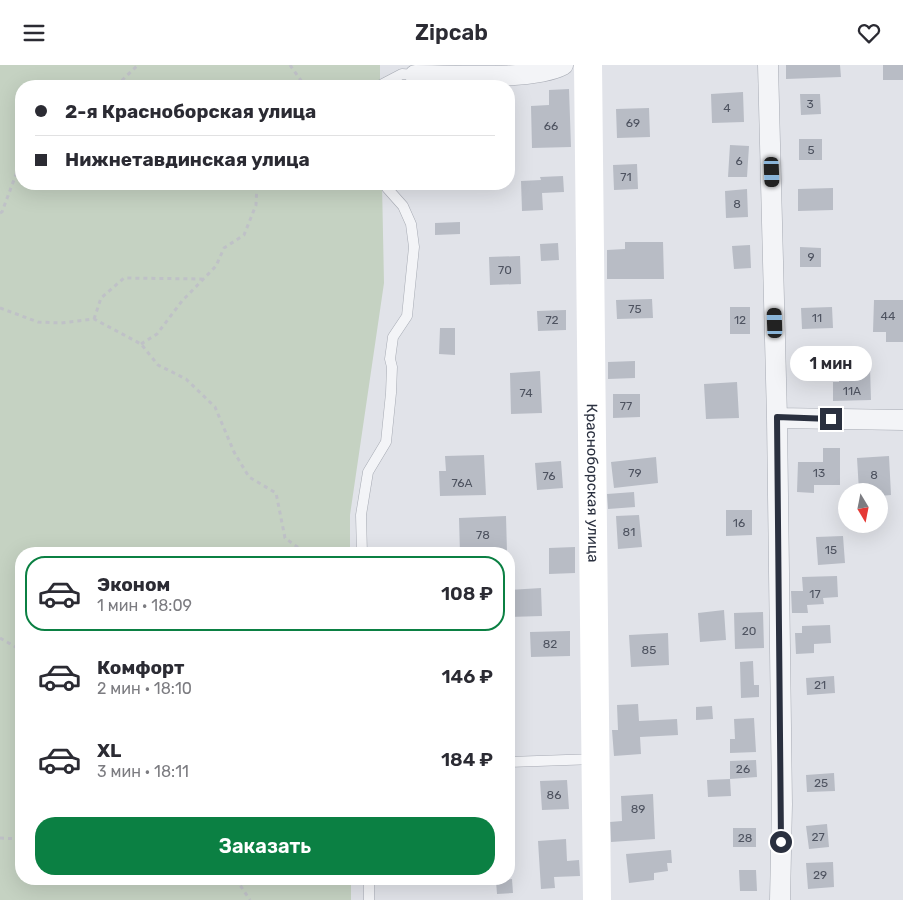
<!DOCTYPE html>
<html lang="ru">
<meta charset="utf-8">
<style>
body{margin:0;font-family:Rubik,sans-serif;background:#f7f7f7;color:#2b2b33;height:100vh;display:flex;flex-direction:column;font-size:19px;white-space:nowrap}
*{box-sizing:border-box;margin:0}
p{font-size:16px;color:#7c7c81}
.icon{flex:none;width:28px;height:28px;fill:none;stroke:currentColor;stroke-width:2;stroke-linecap:round;stroke-linejoin:round}
.map{position:relative;flex:1;overflow:hidden}
.sheet{position:absolute;left:15px;top:482px;width:500px;height:338px;display:flex;flex-direction:column;background:#fff;border-radius:20px;box-shadow:0 5px 20px #0002}
.sheet>*{flex:none}
.banner{position:absolute;left:15px;top:15px;width:500px;height:110px;border-radius:20px;box-shadow:0 5px 20px #0002;display:grid;align-content:center;height:110px;padding:0 20px;background:#fff}
.needle{width:32px;rotate:170deg}
.tools{position:absolute;left:838px;top:418px;display:grid;gap:10px}
.tools a{display:grid;place-items:center;width:50px;height:50px;border-radius:50%;background:#fff;box-shadow:0 5px 20px #0002;font-size:25px}
.end{position:absolute;width:22px;height:22px;margin:-11px;border:6px solid #2a303f;background:#fff;box-shadow:0 0 0 2px #fff}
.from{border-radius:50%}
.bubble{position:absolute;height:35px;border-radius:18px;background:#fff;box-shadow:0 5px 20px #0002;font-size:16px;font-weight:600;line-height:35px;text-align:center}
.car{position:absolute;width:15px;height:30px;margin:-15px -8px;border-radius:6px;box-shadow:0 0 4px 1px #0007;background:linear-gradient(#222 24%,#8ab4d8 0 40%,#222 0 76%,#8ab4d8 0 86%,#222 0)}
.banner b{display:flex;align-items:center;gap:18px;height:48px;font-size:19px}
.banner b+b{border-top:1px solid #e1e1e2}
.banner i{width:12px;height:12px;background:#2b2b33}
ul{padding:9px 0 0;list-style:none}
li{display:flex;align-items:center;gap:15px;height:75px;margin:0 10px 8px;padding:0 10px;border:2px solid transparent;border-radius:20px}
li div{flex:1}
li b{display:block;font-size:19px}
li em{font-style:normal;font-weight:600}
li.current{border-color:#0b8043}
li>.icon{width:45px;height:45px;stroke-width:1.5}
.action{display:flex;gap:10px;margin-top:auto;padding:10px 20px}
.action a{flex:1;height:58px;border-radius:20px;background:#0b8043;color:#fff;font-size:20px;font-weight:600;line-height:58px;text-align:center}
header{display:flex;justify-content:space-between;align-items:center;height:65px;padding:0 20px;background:#fff;font-size:22px;font-weight:600}
.map>svg:first-child{display:block}
.green{fill:#c5d2c2}
.building{fill:#b8bcc5}
.lines{fill:none;stroke-linecap:round;stroke-linejoin:round}
.lane-casing{stroke:#a6aab3;stroke-width:11}
.street-casing{stroke:#a6aab3;stroke-width:21}
.path{stroke:#bfc1c7;stroke-width:3;stroke-dasharray:4 4;stroke-linecap:butt}
.lane{stroke:#f3f4f7;stroke-width:10}
.street{stroke:#f3f4f7;stroke-width:20}
.secondary{stroke:#fff;stroke-width:28}
.route{stroke:#2a303f;stroke-width:6}
.labels{text-anchor:middle;stroke-width:5;stroke-linejoin:round;paint-order:stroke}
.number-label{font-size:12px;fill:#4e5360}
.street-label{font-size:15px;fill:#2a303f;stroke:#f0f2f6}
</style>
<header><svg class="icon" aria-label="menu" viewBox="0 0 24 24"><path d="M4 6h16M4 12h16M4 18h16"/></svg>Zipcab<svg class="icon" aria-label="heart" viewBox="0 0 24 24"><path d="M12 20l-8-8c-3-5 5-10 8-4 3-6 11-1 8 4z"/></svg></header>
<div class="map">
<svg width="903" height="835" viewBox="0 0 903 835">
<rect width="100%" height="100%" fill="#e1e3e9"/>
<path class="green" d="M0,0H380V21H21V119H382L384,218L350,450V489H21V814H351V835H0Z"/>
<path class="building" d="M786,0H840L841,12L786,14Z
M883,0H903V15H883Z
M569,24L571,82L532,83L531,41L549,40V25Z
M743,27L744,57L712,58L711,29Z
M800,29H820L821,49L801,50Z
M649,43L650,72L617,73L616,44Z
M799,74H822V95H799Z
M730,80L749,81L747,112H728Z
M637,99L638,124L614,125L613,100Z
M563,111L564,127L542,128L543,145L522,146L521,116L541,115L540,112Z
M833,123V145L798,146V124Z
M747,124L748,152L726,153L725,126Z
M460,157V169L435,170V158Z
M625,177H663L664,214H607V185L625,184Z
M558,178L559,195L541,196L540,179Z
M750,180L751,203L734,204L732,181Z
M800,182L821,183V202H800Z
M520,191L521,219L490,220L489,192Z
M652,234L653,253L617,254L616,235Z
M874,235H903V277H886V267H873Z
M730,242H750V269H730Z
M832,242L833,263L802,264L801,243Z
M566,245V265L538,266L537,246Z
M440,263H455V290L439,289Z
M635,296V313L608,314V297Z
M870,302L871,335L833,336V317H839V303Z
M540,306L542,348L511,349L510,308Z
M737,317L739,353L706,354L704,319Z
M613,329H640V352L613,353Z
M823,383H840V420H814V428L797,427L798,397H823Z
M484,390L486,430L440,431L439,406H446L445,391Z
M889,391L891,430L879,431V426H859L857,393Z
M656,392L658,418L614,423L611,397Z
M561,396L563,423L537,425L535,398Z
M634,427L635,442L608,444L607,429Z
M726,445H752V470L726,471Z
M639,450L642,482L618,484L616,451Z
M506,451L507,487L460,489L459,453Z
M843,471L845,498L818,500L816,472Z
M575,482V508L549,509V483Z
M837,511L838,532L823,533L824,539L807,540L808,548H792L791,526H803L802,512Z
M541,523L542,551L509,552V525Z
M724,545L726,575L700,577L698,548Z
M763,547L764,583L735,584L734,548Z
M830,560L831,578L814,579V588L796,589L795,568H802V561Z
M570,566V591L531,592L530,567Z
M668,568L669,600L631,602L629,570Z
M753,596L754,620H759V632L741,633L740,597Z
M834,611L835,628L807,630L806,613Z
M638,639L639,656L677,654L678,670L640,672L641,689L614,691L612,665H618L617,640Z
M712,641L713,654L696,655V642Z
M754,653L756,687L730,688V674H735L734,654Z
M756,695L757,712L730,714V696Z
M834,708L835,726L807,727L806,710Z
M730,714L731,731L708,732L707,715Z
M567,715L569,744L542,745L540,716Z
M653,729L655,774L611,777L610,757L622,756L621,731Z
M827,759L829,782L809,784L806,761Z
M733,763H756V782H733Z
M566,774L567,796L579,795L580,811L554,812L555,823L541,824L538,776Z
M671,785L672,798H667L668,806L654,808V815L629,818L626,789Z
M833,797L834,822L808,824L806,798Z
M739,805H756L757,826H740Z
M512,814L513,828L497,829L496,816Z"/>
<g class="lines">
<defs>
<path id="lane" d="M379,21L402,9L415,10
M362,489L361,450L368,407L386,377L391,328L392,302L390,294L393,272L407,251L414,182L411,159L403,141L387,123V119
M509,697L595,694
M369,814V835"/>
<path id="street" d="M768,0L777,353L782,739L780,835
M415,10C452,10 533,16 563,0
M777,353L903,355"/>
</defs>
<use href="#lane" class="lane-casing"/>
<use href="#street" class="street-casing"/>
<path class="path" d="M290,0L305,21
M116,21L138,0
M0,148L2,147L18,104L21,102
M0,243L38,257L61,258L94,254L141,279L158,300L186,314L215,342L234,387L249,412L276,428L285,473L307,489
M94,254L101,233L124,213L202,214
M141,279L157,269L182,236L216,201L224,183L244,170L256,140L257,119
M0,573L21,585
M0,773L21,774
M236,814L250,835"/>
<use href="#lane" class="lane"/>
<use href="#street" class="street"/>
<path class="secondary" id="s1" d="M588,0L597,835"/>
</g>
<g class="lines">
<path class="route" d="M781,777L777,352L831,354"/>
</g>
<g class="labels">
<g class="number-label">
<text x="810" y="43">3</text>
<text x="727" y="47">4</text>
<text x="633" y="62">69</text>
<text x="551" y="65">66</text>
<text x="811" y="89">5</text>
<text x="739" y="100">6</text>
<text x="626" y="116">71</text>
<text x="737" y="143">8</text>
<text x="811" y="196">9</text>
<text x="505" y="209">70</text>
<text x="635" y="248">75</text>
<text x="888" y="255">44</text>
<text x="817" y="257">11</text>
<text x="552" y="259">72</text>
<text x="740" y="259">12</text>
<text x="852" y="330">11А</text>
<text x="526" y="332">74</text>
<text x="626" y="345">77</text>
<text x="635" y="412">79</text>
<text x="819" y="412">13</text>
<text x="874" y="414">8</text>
<text x="549" y="415">76</text>
<text x="462" y="422">76А</text>
<text x="739" y="462">16</text>
<text x="629" y="471">81</text>
<text x="483" y="474">78</text>
<text x="831" y="489">15</text>
<text x="815" y="533">17</text>
<text x="749" y="570">20</text>
<text x="550" y="583">82</text>
<text x="649" y="589">85</text>
<text x="820" y="624">21</text>
<text x="743" y="708">26</text>
<text x="821" y="722">25</text>
<text x="554" y="734">86</text>
<text x="638" y="748">89</text>
<text x="818" y="776">27</text>
<text x="745" y="777">28</text>
<text x="820" y="814">29</text>
</g>
<g class="street-label">
<text dy="5" stroke="none"><textPath href="#s1" startOffset="418">Красноборская улица</textPath></text>
</g>
</g>
</svg>
<div class="tools">
<a><svg class="needle" viewBox="-14 -14 28 28"><path d="M0-13l5 13h-10z" fill="#e53935"/><path d="M0 13l5-13h-10z" fill="#7c7c81"/></svg></a>
</div>
<i class="end from" style="left:781px;top:777px"></i>
<i class="end" style="left:831px;top:354px"></i>
<div class="bubble" style="left:790px;top:281px;width:82px">1 мин</div>
<i class="car" style="left:772px;top:107px;rotate:178deg"></i>
<i class="car" style="left:775px;top:258px;rotate:358deg"></i>
<div class="banner">
<b><i class="from"></i>2-я Красноборская улица</b>
<b><i></i>Нижнетавдинская улица</b>
</div>
<section class="sheet">
<ul>
<li class="current"><svg class="icon" aria-label="car" viewBox="0 0 24 24"><path d="M5 17H2v-5l4-1 3-4h7l3 4 3 1v5h-3M9 17h6M6 11h13"/><circle cx="7" cy="17" r="2"/><circle cx="17" cy="17" r="2"/></svg><div><b>Эконом</b><p>1 мин · 18:09</p></div><em>108 ₽</em></li>
<li><svg class="icon" aria-label="car" viewBox="0 0 24 24"><path d="M5 17H2v-5l4-1 3-4h7l3 4 3 1v5h-3M9 17h6M6 11h13"/><circle cx="7" cy="17" r="2"/><circle cx="17" cy="17" r="2"/></svg><div><b>Комфорт</b><p>2 мин · 18:10</p></div><em>146 ₽</em></li>
<li><svg class="icon" aria-label="car" viewBox="0 0 24 24"><path d="M5 17H2v-5l4-1 3-4h7l3 4 3 1v5h-3M9 17h6M6 11h13"/><circle cx="7" cy="17" r="2"/><circle cx="17" cy="17" r="2"/></svg><div><b>XL</b><p>3 мин · 18:11</p></div><em>184 ₽</em></li>
</ul>
<div class="action"><a>Заказать</a></div>
</section>
</div>
